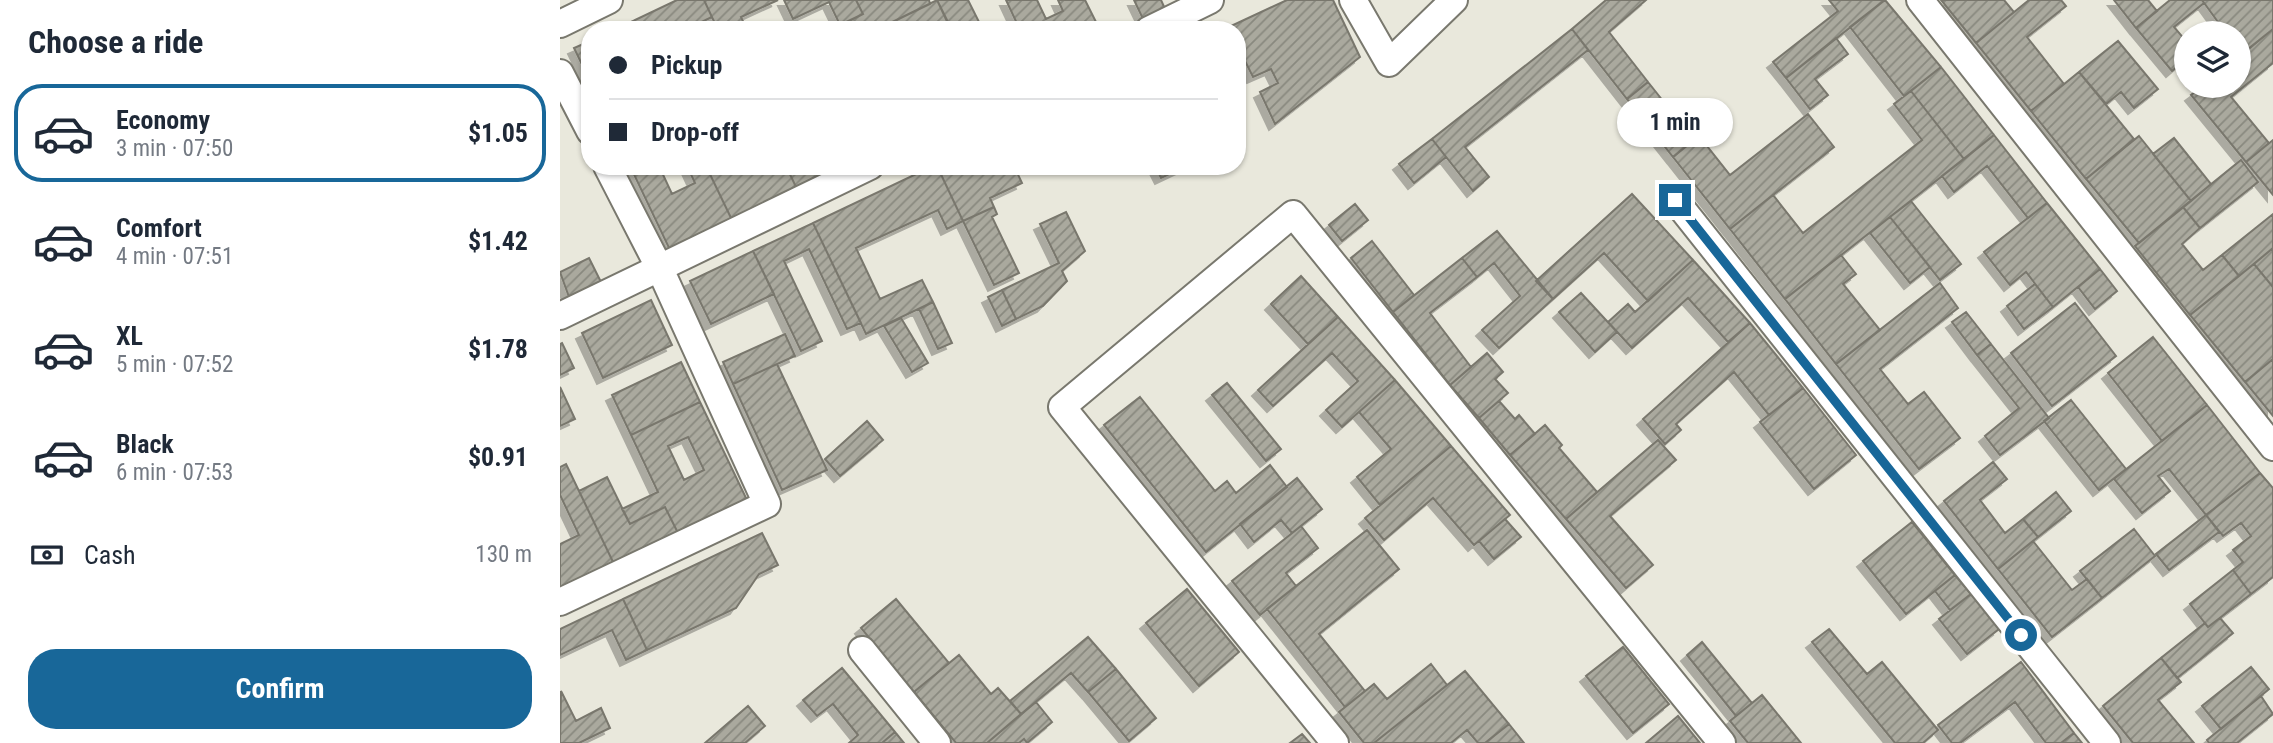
<!DOCTYPE html>
<meta charset="utf-8">
<style>
body{margin:0;font-family:"Roboto Condensed",sans-serif;background:#f6f6f7;color:#1f2937;height:100vh;display:flex;flex-direction:column;font-size:26px;white-space:nowrap}
*{box-sizing:border-box;margin:0}
p{font-size:23px;color:#747a83}
.icon{flex:none;width:38px;height:38px;fill:none;stroke:currentColor;stroke-width:2;stroke-linecap:round;stroke-linejoin:round}
.map{position:relative;flex:1;overflow:hidden}
.details{display:flex;flex-direction:column;background:#fff;width:560px}
.details>*{flex:none}
.banner{position:absolute;left:21px;top:21px;width:665px;height:154px;border-radius:28px;box-shadow:0 2px 5px #0004;display:grid;align-content:center;height:154px;padding:0 28px;background:#fff}
.fabs{position:absolute;left:1614px;top:21px;display:grid;gap:14px}
.fabs a{display:grid;place-items:center;width:77px;height:77px;border-radius:50%;background:#fff;box-shadow:0 2px 5px #0004;font-size:35px}
.end{position:absolute;width:32px;height:32px;margin:-16px;border:9px solid #186799;background:#fff;box-shadow:0 0 0 4px #fff}
.from{border-radius:50%}
.bubble{position:absolute;height:49px;border-radius:24px;background:#fff;box-shadow:0 2px 5px #0004;font-size:23px;font-weight:700;line-height:49px;text-align:center}
.banner b{display:flex;align-items:center;gap:24px;height:66px;font-size:26px}
.banner b+b{border-top:2px solid #e0e1e3}
.banner i{width:18px;height:18px;background:#1f2937}
ul{padding:0;list-style:none}
li{display:flex;align-items:center;gap:21px;height:98px;margin:0 14px 10px;padding:0 14px;border:4px solid transparent;border-radius:28px}
li div{flex:1}
li b{display:block;font-size:26px}
li em{font-style:normal;font-weight:700}
li.current{border-color:#186799}
li>.icon{width:63px;height:63px;stroke-width:1.5}
h2{padding:0 28px;font-size:32px;line-height:84px}
.pay{display:flex;align-items:center;gap:18px;height:77px;padding:0 28px;font-size:26px}
.pay p{margin-inline-start:auto}
.action{display:flex;gap:14px;margin-top:auto;padding:14px 28px}
.action a{flex:1;height:80px;border-radius:28px;background:#186799;color:#fff;font-size:28px;font-weight:700;line-height:80px;text-align:center}
main{display:flex;flex:1;min-height:0}
.map>svg:first-child{display:block}
.building{fill:url(#building-hatch);stroke:#79776d;stroke-width:2;fill-rule:evenodd;filter:url(#shadow)}
.lines{fill:none;stroke-linecap:round;stroke-linejoin:round}
.street-casing{stroke:#79786e;stroke-width:30}
.street{stroke:#fff;stroke-width:26}
.route{stroke:#186799;stroke-width:9}
</style>
<main>
<section class="details">
<h2>Choose a ride</h2>
<ul>
<li class="current"><svg class="icon" aria-label="car" viewBox="0 0 24 24"><path d="M5 17H2v-5l4-1 3-4h7l3 4 3 1v5h-3M9 17h6M6 11h13"/><circle cx="7" cy="17" r="2"/><circle cx="17" cy="17" r="2"/></svg><div><b>Economy</b><p>3 min · 07:50</p></div><em>$1.05</em></li>
<li><svg class="icon" aria-label="car" viewBox="0 0 24 24"><path d="M5 17H2v-5l4-1 3-4h7l3 4 3 1v5h-3M9 17h6M6 11h13"/><circle cx="7" cy="17" r="2"/><circle cx="17" cy="17" r="2"/></svg><div><b>Comfort</b><p>4 min · 07:51</p></div><em>$1.42</em></li>
<li><svg class="icon" aria-label="car" viewBox="0 0 24 24"><path d="M5 17H2v-5l4-1 3-4h7l3 4 3 1v5h-3M9 17h6M6 11h13"/><circle cx="7" cy="17" r="2"/><circle cx="17" cy="17" r="2"/></svg><div><b>XL</b><p>5 min · 07:52</p></div><em>$1.78</em></li>
<li><svg class="icon" aria-label="car" viewBox="0 0 24 24"><path d="M5 17H2v-5l4-1 3-4h7l3 4 3 1v5h-3M9 17h6M6 11h13"/><circle cx="7" cy="17" r="2"/><circle cx="17" cy="17" r="2"/></svg><div><b>Black</b><p>6 min · 07:53</p></div><em>$0.91</em></li>
</ul>
<div class="pay"><svg class="icon" aria-label="cash" viewBox="0 0 24 24"><path d="M3 7h18v10H3z"/><circle cx="12" cy="12" r="2"/></svg>Cash<p>130 m</p></div>
<div class="action"><a>Confirm</a></div>
</section>
<div class="map">
<svg width="1713" height="743" viewBox="0 0 1713 743">
<defs>
<pattern id="building-hatch" width="6" height="6" patternUnits="userSpaceOnUse" patternTransform="scale(1.75)"><rect width="6" height="6" fill="#aaa99e"/><path d="M-1 1l2-2M0 6l6-6M5 7l2-2" fill="none" stroke="#89897f"/></pattern>
<filter id="shadow"><feDropShadow dx="-6" dy="6" stdDeviation="0" flood-color="#0004"/></filter>
</defs>
<rect width="100%" height="100%" fill="#e9e8dc"/>
<path class="building" d="M117,0H144L152,17L125,30H80L75,20Z
M144,0H218L181,17L187,30H158Z
M224,0H296L303,14L280,25L269,2L233,19Z
M296,0H369L370,4L316,30H271L303,14Z
M377,0H408L423,30H391Z
M377,0L388,22L372,30H316Z
M446,0H477L486,19L503,11L498,0H525L540,30H460Z
M574,0H601L606,11L584,21Z
M727,0H773L800,57L715,124L700,92L718,83L711,69L693,77L677,45V30L669,27Z
M1046,0H1086L1049,32L1088,82L1067,99L1012,29Z
M1269,0H1325L1226,78L1213,62L1278,11Z
M1325,0L1381,67L1344,96L1290,27Z
M1381,0H1444L1454,12L1416,43Z
M1469,0H1501L1506,6L1467,37L1504,84L1471,111L1416,43Z
M1554,0H1588L1597,11L1576,28Z
M1610,0H1642L1644,3L1614,27L1626,41V59L1612,71L1576,28Z
M1642,0H1713V29L1679,57L1678,33H1666Z
M75,20L80,30H54Z
M1012,29L1028,50L905,147L929,177L913,191L872,139Z
M1713,29V63L1671,97L1709,143L1686,162L1631,95L1643,86H1678V57Z
M1276,38L1288,54L1255,79L1268,95L1250,109L1226,78Z
M30,41V81L14,48Z
M1558,41L1598,89L1574,108L1561,92L1546,104L1519,72Z
M1381,67L1434,135L1404,159L1351,91Z
M1519,72L1574,139L1526,179L1471,111Z
M1088,82L1134,140L1113,157L1067,99Z
M1351,91L1404,159L1225,299L1170,229L1213,195L1243,233L1362,140L1334,104Z
M1248,114L1274,147L1170,229L1113,157L1139,136L1170,175Z
M1434,135L1487,203L1468,218L1427,166L1394,192L1382,176Z
M1579,136L1631,201L1579,243L1526,179Z
M1614,138L1651,184L1631,201L1593,154Z
M872,139L886,157L854,183L839,164Z
M1713,140V195L1686,162Z
M1681,160L1698,182L1640,228L1623,207Z
M70,166H99L112,194L135,183L127,166H146L172,220L110,250Z
M146,166H226L237,189L172,220Z
M226,166H278L236,187Z
M373,166H377L403,221L387,229L378,210L296,248L320,299L362,280L373,302L306,334L253,223Z
M377,166H454L462,183L430,198L434,207L403,221Z
M595,166H626L601,178Z
M1072,194L1133,260L1088,301L1044,253L993,299L976,281Z
M1351,201L1401,264L1380,280L1330,217Z
M1487,203L1540,269L1493,307L1466,272L1450,285L1424,252Z
M795,204L808,220L782,241L769,225Z
M434,207L437,214L432,217L459,273L434,285L403,221Z
M1623,207L1640,228L1622,244L1643,270L1662,255L1679,276L1630,315L1575,246Z
M506,212L525,251L502,271L507,281L483,306L456,319L442,290L499,263L480,224Z
M1713,214V248L1679,276L1662,255Z
M1330,217L1370,267L1350,283L1310,233Z
M253,223L301,323L287,329L249,249L224,261L262,341L241,351L193,251Z
M937,231L993,299L939,348L922,330L960,296L934,263L917,277L902,258Z
M812,241L854,295L833,312L791,258Z
M1713,248V285L1712,286L1694,264Z
M193,251L214,294L151,324L130,281Z
M1281,255L1296,274L1283,284L1320,330L1276,364L1225,299Z
M29,258L41,282L9,297L0,272Z
M902,258L917,277L870,313L911,367L890,385L833,312Z
M1133,260L1190,323L1168,342L1128,298L1072,348L1048,322L1068,304L1075,312Z
M1694,264L1713,287V359L1685,382L1630,315Z
M1540,269L1557,291L1535,309L1518,287Z
M741,276L778,317L748,344L711,304Z
M1380,283L1398,308L1320,369L1348,404L1364,392L1400,438L1359,469L1276,364Z
M1475,284L1493,307L1464,329L1447,306Z
M442,290L456,319L442,326L428,297Z
M1021,293L1057,332L1035,352L999,312Z
M91,300L112,345L43,378L22,333Z
M373,302L392,343L378,349L359,309Z
M1515,303L1556,356L1492,406L1451,353Z
M1406,312L1431,344L1417,355L1392,322Z
M778,317L835,380L782,427L766,410L798,381L772,353L713,406L698,390Z
M341,318L368,363L352,372L324,326Z
M1190,323L1243,388L1209,415L1174,372L1116,424L1121,430L1105,444L1083,419Z
M225,334L235,356L173,384L163,362Z
M1593,337L1647,405L1602,441L1548,373Z
M2,343L14,368L0,375V344Z
M1431,344L1489,418L1440,455L1425,436L1459,408L1417,355Z
M927,353L943,372L935,379L948,393L919,418L890,385Z
M1713,359V416L1685,382Z
M121,362L140,402L71,435L52,395Z
M217,364L267,470L222,490L173,384Z
M835,380L891,446L820,505L797,477L831,449L799,412Z
M667,383L721,449L706,461L652,395Z
M0,387L15,419L0,426Z
M1243,388L1296,455L1254,489L1200,422Z
M580,397L655,491L667,481L676,493L710,465L727,487L646,552L544,425Z
M1511,400L1566,469L1539,490L1484,421Z
M939,401L955,419L959,415L975,434L950,455L919,418Z
M140,402L187,500L118,533L105,507L70,524L62,509L98,492L71,435ZM128,437L144,470L124,480L108,446Z
M1647,405L1700,473L1646,515L1609,469L1598,476L1610,491L1582,513L1554,479Z
M307,421L323,440L280,476L265,459Z
M985,425L1002,445L999,448L1037,492L1006,519L950,455Z
M1098,440L1116,460L1050,516L1093,565L1066,588L1006,519Z
M891,446L950,515L914,545L873,498L824,540L805,518Z
M1433,462L1447,479L1420,500L1445,533L1463,519L1478,537L1438,569L1384,501Z
M6,464L54,564L0,589V544L19,535L0,495V467Z
M1700,473L1713,488V577L1691,594L1673,570L1683,562L1673,550L1691,536L1681,523L1663,536L1646,515Z
M47,477L70,524L105,507L118,533L54,564L19,491Z
M737,478L762,509L732,533L721,520L694,542L680,524Z
M1496,492L1511,511L1478,537L1463,519Z
M1646,515L1659,532L1609,570L1596,554Z
M945,519L961,537L934,559L919,541Z
M1352,522L1395,575L1346,614L1303,561Z
M741,526L758,548L726,573L736,586L700,615L672,581Z
M1574,529L1595,556L1542,598L1520,571Z
M807,530L839,569L759,634L805,691L785,707L707,609Z
M202,533L218,565L199,574L176,608L87,650L63,599Z
M1473,541L1512,590L1527,579L1542,598L1492,637L1438,569Z
M1673,570L1691,594L1648,627L1630,604Z
M1395,575L1411,594L1390,610L1375,591Z
M627,589L679,652L639,686L586,623Z
M1411,594L1439,629L1407,654L1379,619Z
M63,599L87,650L66,660L52,630L0,655V629Z
M336,599L389,663L354,692L301,628Z
M1660,618L1673,633L1617,678L1601,658L1645,623L1648,627Z
M1269,629L1307,674L1322,662L1378,730L1363,743H1335L1252,642Z
M528,637L556,669L528,692L511,673L461,714L450,701Z
M1142,642L1192,703L1176,716L1127,655Z
M1063,647L1109,704L1073,733L1026,676Z
M399,655L431,694L438,688L461,714L427,743H396L354,692Z
M1601,658L1621,682L1598,700L1634,743H1573L1543,706Z
M1461,662L1514,733L1501,743H1486L1455,702L1400,743H1392L1378,725Z
M871,664L887,685L814,743H804L779,712L814,684L827,699Z
M1691,667L1709,689L1661,729L1642,706Z
M282,668L335,732L322,743H289L298,735L273,704L257,716L243,700Z
M556,669L596,718L569,741L528,692Z
M905,671L949,724L925,743H918L907,730L891,743H814Z
M1,691L16,721L41,708L50,728L19,743H0Z
M1202,695L1241,743H1188L1170,721Z
M1701,696L1713,714L1677,743H1649L1647,740Z
M476,702L492,722L467,743L464,739L459,743H427Z
M188,706L205,726L185,743H145Z
M1118,716L1140,743H1086Z
M949,724L964,743H925Z
M335,732L344,743H322Z
M1514,733L1522,743H1501Z
M742,734L750,743H730Z"/>
<g class="lines">
<defs>
<path id="street" d="M793,0L829,63L894,0
M1360,0L1713,447
M0,24L49,0
M589,30L650,0
M0,73L30,131
M1115,200L1547,743
M0,316L310,166
M0,602L207,504L100,269L47,166
M302,650L377,743
M775,743L502,407L733,214L1162,743"/>
</defs>
<use href="#street" class="street-casing"/>
<use href="#street" class="street"/>
</g>
<g class="lines">
<path class="route" d="M1115,200L1461,635"/>
</g>
</svg>
<div class="fabs">
<a><svg class="icon" aria-label="layers" viewBox="0 0 24 24"><path d="M12 4l9 5-9 5-9-5zM3 14l9 5 9-5"/></svg></a>
</div>
<i class="end from" style="left:1461px;top:635px"></i>
<i class="end" style="left:1115px;top:200px"></i>
<div class="bubble" style="left:1057px;top:98px;width:116px">1 min</div>
<div class="banner">
<b><i class="from"></i>Pickup</b>
<b><i></i>Drop-off</b>
</div>
</div>
</main>
